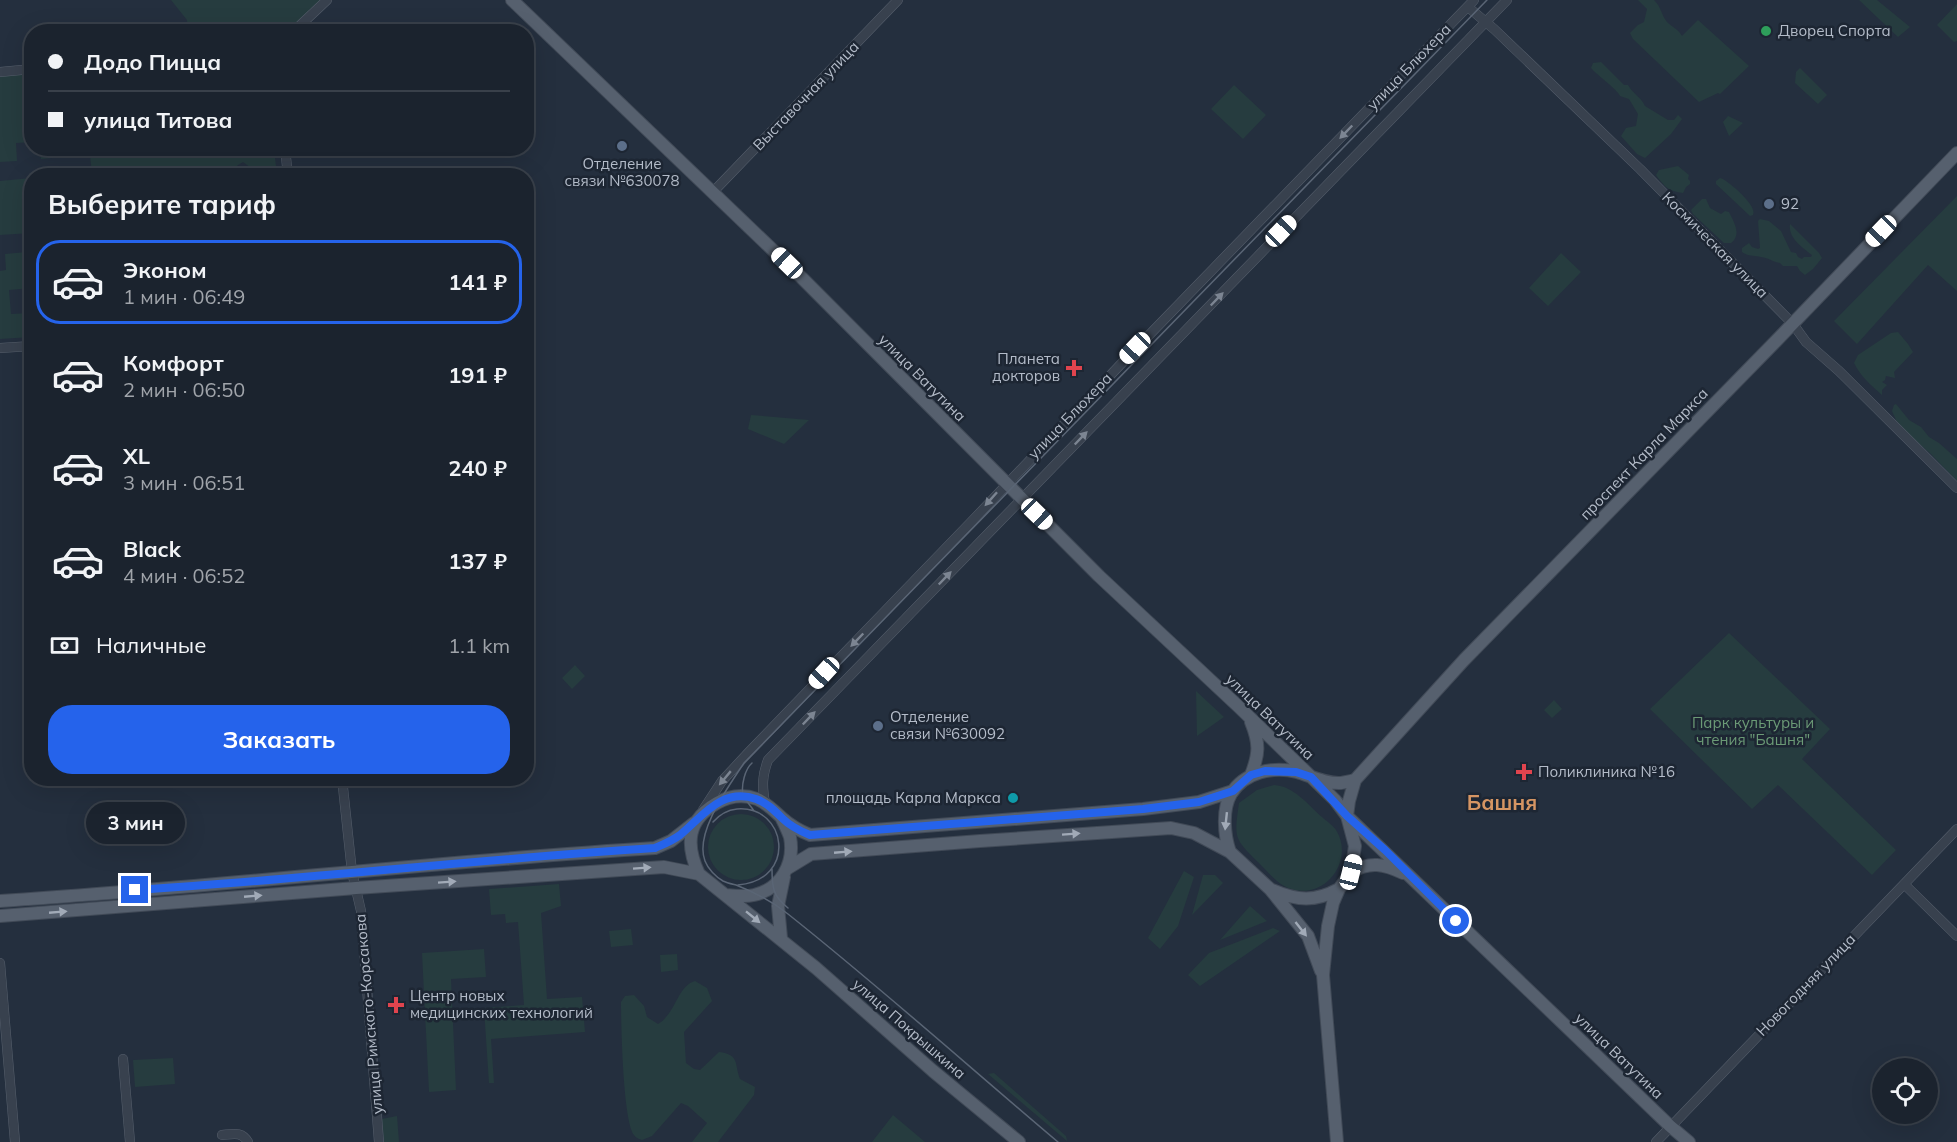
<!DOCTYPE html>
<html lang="ru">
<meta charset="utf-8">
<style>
body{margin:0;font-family:Mulish,sans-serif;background:#282f3a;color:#f1f3f6;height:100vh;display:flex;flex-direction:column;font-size:22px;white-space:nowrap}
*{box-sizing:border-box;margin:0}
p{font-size:20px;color:#a0a4aa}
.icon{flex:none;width:33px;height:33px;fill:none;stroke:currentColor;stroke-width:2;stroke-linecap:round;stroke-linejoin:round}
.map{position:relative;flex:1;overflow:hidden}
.panel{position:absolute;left:24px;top:168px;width:510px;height:618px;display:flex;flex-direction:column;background:#1b232e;border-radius:24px;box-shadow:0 6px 24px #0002,0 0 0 2px #39404a}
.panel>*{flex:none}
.guide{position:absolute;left:24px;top:24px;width:510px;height:132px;border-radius:24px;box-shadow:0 6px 24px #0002,0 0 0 2px #39404a;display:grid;align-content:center;height:132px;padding:0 24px;background:#1b232e}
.controls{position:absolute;left:1872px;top:1058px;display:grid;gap:12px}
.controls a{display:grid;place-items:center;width:66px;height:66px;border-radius:50%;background:#1b232e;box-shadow:0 6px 24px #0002,0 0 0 2px #39404a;font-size:30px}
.end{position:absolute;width:27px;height:27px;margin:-14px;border:8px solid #2563eb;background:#fff;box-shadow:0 0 0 3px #fff}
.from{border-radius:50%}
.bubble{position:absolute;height:42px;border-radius:21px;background:#1b232e;box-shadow:0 6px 24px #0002,0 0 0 2px #39404a;font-size:20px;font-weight:700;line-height:42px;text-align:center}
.car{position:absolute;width:18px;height:36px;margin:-18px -9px;border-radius:8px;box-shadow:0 0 4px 2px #0007;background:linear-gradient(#fff 24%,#345 0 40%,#fff 0 76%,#345 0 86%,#fff 0)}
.guide b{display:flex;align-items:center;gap:21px;height:57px;font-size:22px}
.guide b+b{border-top:2px solid #39404a}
.guide i{width:15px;height:15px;background:#f1f3f6}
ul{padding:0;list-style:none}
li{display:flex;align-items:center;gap:18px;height:84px;margin:0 12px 9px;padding:0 12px;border:3px solid transparent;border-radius:24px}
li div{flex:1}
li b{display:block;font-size:22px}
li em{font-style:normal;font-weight:700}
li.active{border-color:#2563eb}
li>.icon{width:54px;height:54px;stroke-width:1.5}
h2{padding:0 24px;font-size:27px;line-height:72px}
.pay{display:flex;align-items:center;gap:15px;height:66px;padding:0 24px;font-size:22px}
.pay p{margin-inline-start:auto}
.action{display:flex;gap:12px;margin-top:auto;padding:12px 24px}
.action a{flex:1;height:69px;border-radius:24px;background:#2563eb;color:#fff;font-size:24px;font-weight:700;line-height:69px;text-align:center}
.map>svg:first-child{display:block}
.green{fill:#263c3f}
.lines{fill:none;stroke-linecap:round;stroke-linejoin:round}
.minor-casing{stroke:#565f6c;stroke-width:10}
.major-casing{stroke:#414a57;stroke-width:14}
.minor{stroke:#38414e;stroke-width:9}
.major{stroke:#56606e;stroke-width:12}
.tram{stroke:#5a6575;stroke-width:1.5}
.oneway{fill:#7c8592}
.oneway2{fill:#a1aab7}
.route{stroke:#2563eb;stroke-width:8}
.leisure-dot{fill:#2e9e5b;stroke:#1d2633;stroke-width:2}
.service-dot{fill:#5c6f8a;stroke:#1d2633;stroke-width:2}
.health-dot{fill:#e0444e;stroke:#1d2633;stroke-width:2}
.culture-dot{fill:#0f9aa8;stroke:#1d2633;stroke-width:2}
.labels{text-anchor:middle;stroke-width:5;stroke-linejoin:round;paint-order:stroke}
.poi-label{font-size:15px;fill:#b4bcc9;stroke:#1d2633;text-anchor:start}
.street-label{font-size:15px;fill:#b4bcc9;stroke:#1d2633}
.park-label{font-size:15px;fill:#6b9a76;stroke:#1d2633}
.district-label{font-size:21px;font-weight:bold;fill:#d59563;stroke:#1d2633}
</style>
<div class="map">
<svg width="1957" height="1142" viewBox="0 0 1957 1142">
<rect width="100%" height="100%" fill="#242f3e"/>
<path class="green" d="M171,0H326L305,22L188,30L187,20Z
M1638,0H1654C1662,8 1661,15 1667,22C1672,27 1678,29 1682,36L1698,20L1749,66L1720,94L1718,93L1699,102L1633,39L1630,33L1638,25L1644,22L1647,9Z
M1859,0H1877L1910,27L1898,37Z
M1957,4V41L1954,42L1937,25Z
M1601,62L1624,85H1628C1632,93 1641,97 1645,106L1668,120H1674L1678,115L1682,119L1671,134L1645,158L1637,154L1621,136L1626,128L1636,126L1638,114L1629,99L1620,96C1617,89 1598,76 1591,68L1593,63Z
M1800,68L1827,95L1818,104L1795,83L1796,72Z
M31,73V142L16,143L17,161L0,162V76Z
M1234,85L1266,115L1243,139L1211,109Z
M1728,116L1743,123L1729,136L1723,122Z
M83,148L274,149L277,175H261L243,162L235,167L236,175H69L92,174L90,155L84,156Z
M40,149H62V157L41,159Z
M1678,166L1689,175L1688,179L1690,181V184L1686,187L1683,193C1668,191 1665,187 1656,175L1659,170Z
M31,178V233L0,235V181Z
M1720,178C1728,180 1752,202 1753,210C1754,212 1753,214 1753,215L1750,216L1716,184V181Z
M1957,196V291L1928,265L1857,344L1834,321Z
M1702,199H1706L1710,208L1721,214L1725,211L1729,212C1734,222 1742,235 1731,243H1724L1693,214L1691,210Z
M1760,219L1769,221L1781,231L1791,252L1796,253L1798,257L1802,259L1804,257H1811L1812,255C1802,247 1788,238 1790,224L1819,253L1822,258L1813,269L1805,275L1800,271L1797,266H1783L1780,263C1773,262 1769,258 1761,257C1754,255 1749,257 1742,252V248L1749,243L1752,247L1758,249L1760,248L1758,221Z
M27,252L28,269H31V288L9,290L11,314L31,313V337L0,339V271L6,270L5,254Z
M1561,253L1581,272L1548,306L1529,288Z
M1898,332L1908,344L1913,352L1894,372L1895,378L1886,376L1885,380L1882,382L1887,385L1882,390V395C1871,385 1861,377 1854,363L1858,355L1891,333Z
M1896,404L1909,420L1921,427L1929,437L1939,443L1957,459V481L1931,454L1906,432L1896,420L1892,411L1894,405Z
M751,415L809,420L784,444L748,429Z
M1729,633L1830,729L1802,759L1896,850L1872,875L1778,785L1752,809L1650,709Z
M575,665L585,676L572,689L562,678Z
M1196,691L1224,717L1197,736Z
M1554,700L1562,709L1552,718L1544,710Z
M1274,785C1294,786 1308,805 1322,817C1326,821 1333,825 1336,830C1355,860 1325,900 1291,889C1278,885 1268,872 1259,863C1234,838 1234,839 1239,803L1257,790Z
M708 847a33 33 0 1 1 66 0a33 33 0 1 1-66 0Z
M1184,871L1194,877L1178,926L1160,949L1148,938Z
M1203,875H1215L1223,883L1192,915Z
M559,884L561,906L541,913L547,999L582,997L585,1032L491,1039L494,1083H489L484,1008L524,1005L518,922L506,923L505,914L491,915L489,889Z
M1250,906L1267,921L1220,940Z
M1273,928L1280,931L1200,986L1188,975L1209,953Z
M631,929L633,945L611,947L609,931Z
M484,949L486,977L451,979L456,1090L429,1092L422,953Z
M677,954L678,970L661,972L660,955Z
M695,981L707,988L712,1001L684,1032L686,1063L694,1069L700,1070L719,1052C740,1055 734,1063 740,1079L755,1087L754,1095L718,1142H692L707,1123L688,1106L681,1103L652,1136L642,1140C639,1139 636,1138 634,1135C623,1121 621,1024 621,1002L625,996L634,995L644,1006L647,1017L658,1024C661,1022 664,1020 666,1017C676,1007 680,985 695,981Z
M173,1058L175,1084L135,1087L133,1060Z
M994,1073L1066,1136L1067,1141L988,1074Z
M893,1115L925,1142H872Z
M397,1116L399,1142H384L382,1119Z"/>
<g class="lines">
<defs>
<path id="minor" d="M1468,7L1494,29L1640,169L1793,324L1806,342L1839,371L1957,488
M293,32L327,0
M0,72L32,69
M285,148L288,176
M713,192L898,0
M0,348L32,346
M342,778L352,872L361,911L379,1142
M765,803C762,786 762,776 768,760L1507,0
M703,810L722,781L748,753L974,519L1120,365L1474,0
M1904,884L1957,936
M0,963L15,1142
M123,1059L130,1142
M222,1135C233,1134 242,1131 248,1142
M1656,1142L1957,829"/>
<path id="major" d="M512,0L802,278L1099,576L1239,707L1335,800L1347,816L1355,846L1351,872L1339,889L1333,903L1328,926L1323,975L1337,1142
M1251,775C1259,754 1260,744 1251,722
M1347,816L1349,801L1355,780L1464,660L1776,341L1957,153
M1348,817L1670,1126L1689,1142
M1230,852C1224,835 1222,809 1231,794C1244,772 1273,766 1297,772C1311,776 1325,784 1341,783C1346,782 1350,781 1355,780
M788,868L811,854L980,841L1171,828L1194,833L1230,852L1270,889L1308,936L1321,971
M1351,872C1370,861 1384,864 1403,873
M1272,890C1298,901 1315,902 1339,889
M726,895C735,896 745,897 754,895C781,889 795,863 790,837C788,831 785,825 782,819
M0,901C219,887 436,861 655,848L671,841L694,823
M0,916L356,888L664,867L699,874
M781,938L778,906L784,877
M1019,1142L933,1071L816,968L699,874C685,844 687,820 717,803C729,796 743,794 757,799C768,804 774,811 782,818C791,826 800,831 810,835L1143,809L1199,802L1233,791"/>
</defs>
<use href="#minor" class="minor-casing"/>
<use href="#major" class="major-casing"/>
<use href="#minor" class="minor"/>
<use href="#major" class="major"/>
<path class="tram" d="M752,763C745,769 741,785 743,795C745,800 751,806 754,811
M713,822C720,814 727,810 737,809C787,805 798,880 738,885
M772,869C772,888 773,896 788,908
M1058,1142C968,1066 880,987 788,914C773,902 754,892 736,885C732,884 727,883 723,881C716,877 708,869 705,861C694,833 729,786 744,763L1487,0"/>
</g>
<defs><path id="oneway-solid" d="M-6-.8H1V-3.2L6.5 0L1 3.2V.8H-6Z" transform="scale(1.5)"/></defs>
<g class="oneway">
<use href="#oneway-solid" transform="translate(1346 132) rotate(134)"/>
<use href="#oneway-solid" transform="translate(1217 299) rotate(-46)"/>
<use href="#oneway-solid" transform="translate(1081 438) rotate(-46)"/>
<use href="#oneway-solid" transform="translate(991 499) rotate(132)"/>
<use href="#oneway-solid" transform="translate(945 578) rotate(-46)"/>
<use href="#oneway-solid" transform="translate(857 640) rotate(134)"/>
<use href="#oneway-solid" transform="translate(809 718) rotate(-46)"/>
<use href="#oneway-solid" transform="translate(725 778) rotate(130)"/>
</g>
<g class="oneway2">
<use href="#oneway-solid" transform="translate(1226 821) rotate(96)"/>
<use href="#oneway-solid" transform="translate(1071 834) rotate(-4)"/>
<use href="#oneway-solid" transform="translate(843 852) rotate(-5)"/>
<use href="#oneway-solid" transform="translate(642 868) rotate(-4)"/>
<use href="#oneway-solid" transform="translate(447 882) rotate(-4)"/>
<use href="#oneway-solid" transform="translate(253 896) rotate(-5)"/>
<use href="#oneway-solid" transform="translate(58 912) rotate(-5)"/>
<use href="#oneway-solid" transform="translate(753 917) rotate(39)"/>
<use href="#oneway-solid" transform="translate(1301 929) rotate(52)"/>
</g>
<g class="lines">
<path class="route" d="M135,890C309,879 481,859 655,848C664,844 672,841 680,835C702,817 722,787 756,799C767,803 774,810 782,818C790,826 800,831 810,835L1143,809L1199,802L1233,791L1251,775L1265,771L1296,772L1311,777L1347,816L1385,850L1456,921"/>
</g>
<circle class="leisure-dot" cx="1766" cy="31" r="6"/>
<g class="service-dot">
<circle cx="622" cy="146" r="6"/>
<circle cx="1769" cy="204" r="6"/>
<circle cx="878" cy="726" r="6"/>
</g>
<g class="health-dot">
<path d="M1071 359h6v6h6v6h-6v6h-6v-6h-6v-6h6z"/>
<path d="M1521 763h6v6h6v6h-6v6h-6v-6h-6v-6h6z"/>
<path d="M393 996h6v6h6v6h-6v6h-6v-6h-6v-6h6z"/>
</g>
<circle class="culture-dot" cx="1013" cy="798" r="6"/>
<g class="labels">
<g class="poi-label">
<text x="1778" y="36">Дворец Спорта</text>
<text x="622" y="169" text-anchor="middle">Отделение<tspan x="622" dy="17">связи №630078</tspan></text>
<text x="1781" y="209">92</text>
<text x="1060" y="364" text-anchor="end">Планета<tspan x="1060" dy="17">докторов</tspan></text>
<text x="890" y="722">Отделение<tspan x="890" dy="17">связи №630092</tspan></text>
<text x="1538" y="777">Поликлиника №16</text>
<text x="1001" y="803" text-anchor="end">площадь Карла Маркса</text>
<text x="410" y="1001">Центр новых<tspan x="410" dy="17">медицинских технологий</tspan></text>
</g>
<g class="street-label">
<text transform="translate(1409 67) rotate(-46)" y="5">улица Блюхера</text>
<text transform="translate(806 96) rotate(-46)" y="5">Выставочная улица</text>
<text transform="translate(1715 245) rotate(45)" y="5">Космическая улица</text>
<text transform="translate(922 378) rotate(45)" y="5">улица Ватутина</text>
<text transform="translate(1070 416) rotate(-46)" y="5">улица Блюхера</text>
<text transform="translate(1644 454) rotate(-46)" y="5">проспект Карла Маркса</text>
<text transform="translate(1270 717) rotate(44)" y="5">улица Ватутина</text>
<text transform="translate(1806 985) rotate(-46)" y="5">Новогодняя улица</text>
<text transform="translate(369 1014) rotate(-95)" y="5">улица Римского-Корсакова</text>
<text transform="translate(909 1029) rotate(41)" y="5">улица Покрышкина</text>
<text transform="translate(1619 1056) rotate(44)" y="5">улица Ватутина</text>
</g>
<g class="park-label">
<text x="1753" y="728">Парк культуры и<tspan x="1753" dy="17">чтения "Башня"</tspan></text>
</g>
<g class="district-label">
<text x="1502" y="810">Башня</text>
</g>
</g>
</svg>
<div class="controls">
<a><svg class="icon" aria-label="locate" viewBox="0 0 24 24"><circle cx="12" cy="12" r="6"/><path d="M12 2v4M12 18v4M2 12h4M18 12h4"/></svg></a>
</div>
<i class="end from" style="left:1456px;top:921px"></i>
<i class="end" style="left:135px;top:890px"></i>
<div class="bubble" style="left:86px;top:802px;width:99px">3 мин</div>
<i class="car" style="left:1281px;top:231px;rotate:44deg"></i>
<i class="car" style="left:1881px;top:231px;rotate:224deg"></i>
<i class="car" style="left:787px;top:263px;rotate:314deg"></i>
<i class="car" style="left:1135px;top:348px;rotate:224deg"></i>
<i class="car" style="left:1037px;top:514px;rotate:134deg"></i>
<i class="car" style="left:824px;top:673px;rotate:223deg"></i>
<i class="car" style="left:1351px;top:872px;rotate:14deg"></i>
<div class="guide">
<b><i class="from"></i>Додо Пицца</b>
<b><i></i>улица Титова</b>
</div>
<section class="panel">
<h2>Выберите тариф</h2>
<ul>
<li class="active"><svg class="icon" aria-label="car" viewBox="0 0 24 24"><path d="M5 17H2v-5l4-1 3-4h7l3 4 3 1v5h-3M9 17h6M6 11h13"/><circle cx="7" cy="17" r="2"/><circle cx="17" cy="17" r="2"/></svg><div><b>Эконом</b><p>1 мин · 06:49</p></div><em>141 ₽</em></li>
<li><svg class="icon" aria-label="car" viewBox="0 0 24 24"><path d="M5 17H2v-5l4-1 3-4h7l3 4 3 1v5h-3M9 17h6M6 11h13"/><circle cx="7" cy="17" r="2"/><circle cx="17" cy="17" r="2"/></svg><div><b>Комфорт</b><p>2 мин · 06:50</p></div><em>191 ₽</em></li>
<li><svg class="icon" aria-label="car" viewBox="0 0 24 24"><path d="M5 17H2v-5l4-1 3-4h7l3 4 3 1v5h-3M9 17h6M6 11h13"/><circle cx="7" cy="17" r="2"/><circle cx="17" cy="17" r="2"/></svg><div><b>XL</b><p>3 мин · 06:51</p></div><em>240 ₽</em></li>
<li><svg class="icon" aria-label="car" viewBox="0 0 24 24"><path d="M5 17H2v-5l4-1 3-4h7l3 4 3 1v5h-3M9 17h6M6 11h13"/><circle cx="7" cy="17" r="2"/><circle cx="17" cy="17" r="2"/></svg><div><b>Black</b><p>4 мин · 06:52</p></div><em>137 ₽</em></li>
</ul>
<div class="pay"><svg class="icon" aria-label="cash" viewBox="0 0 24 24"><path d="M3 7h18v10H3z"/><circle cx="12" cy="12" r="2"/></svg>Наличные<p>1.1 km</p></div>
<div class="action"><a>Заказать</a></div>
</section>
</div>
